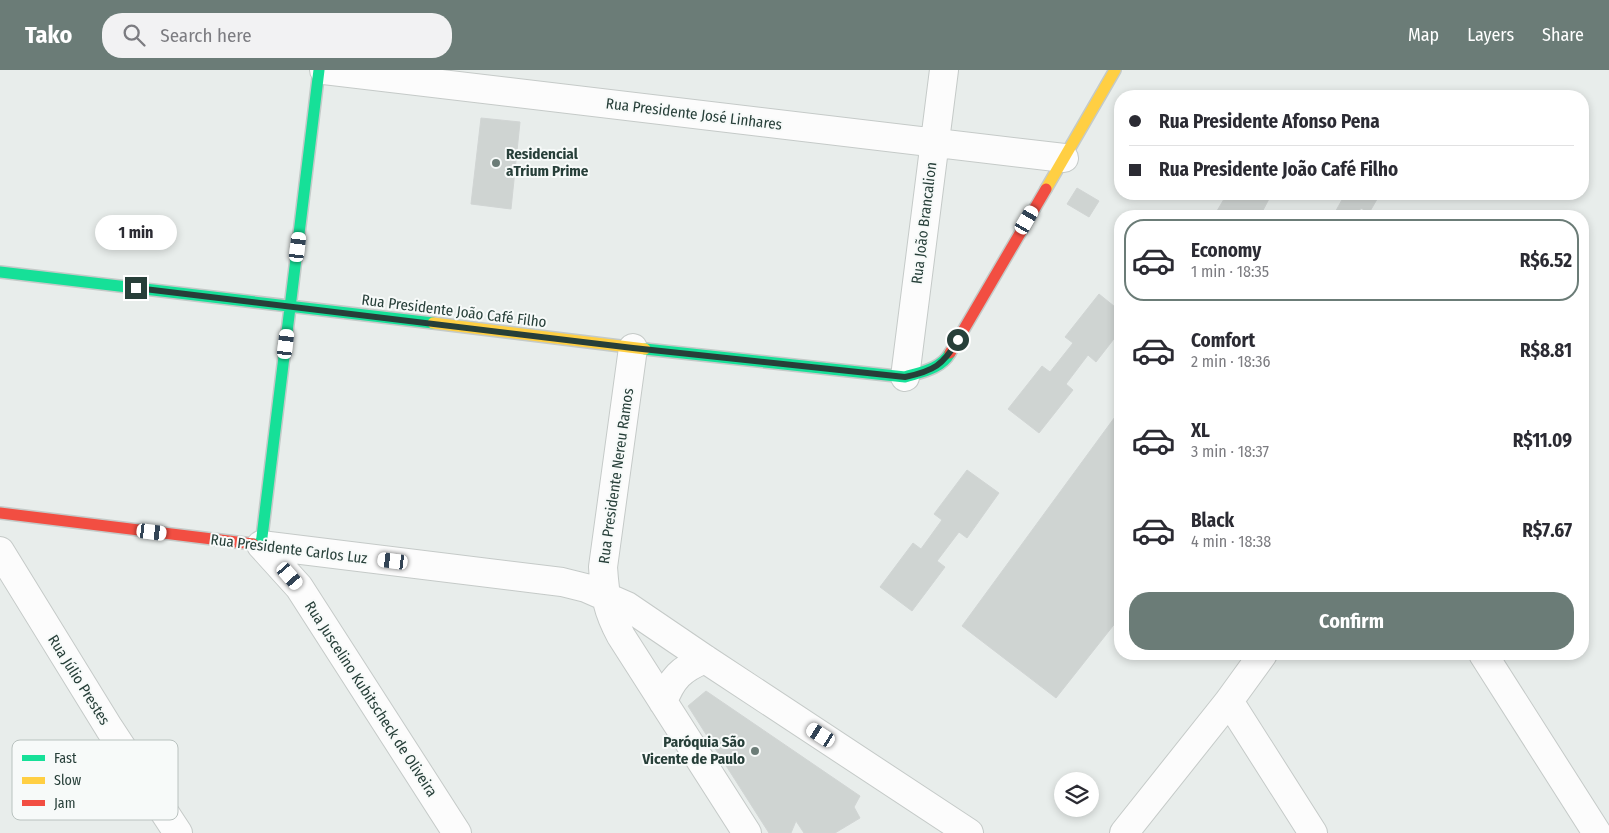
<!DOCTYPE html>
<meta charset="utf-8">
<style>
body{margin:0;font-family:"Fira Sans Condensed",sans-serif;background:#f2f2f3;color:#2b2b33;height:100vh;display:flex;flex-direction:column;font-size:19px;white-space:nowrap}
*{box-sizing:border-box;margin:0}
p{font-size:16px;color:#7c7c81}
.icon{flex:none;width:28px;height:28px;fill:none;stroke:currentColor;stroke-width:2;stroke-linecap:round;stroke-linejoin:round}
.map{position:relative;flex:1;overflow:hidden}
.drawer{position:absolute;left:1114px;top:140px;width:475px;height:450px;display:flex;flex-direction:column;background:#fff;border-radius:20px;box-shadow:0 2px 8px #0003}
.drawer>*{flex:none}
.guide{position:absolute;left:1114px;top:20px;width:475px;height:110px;border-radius:20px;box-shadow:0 2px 8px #0003;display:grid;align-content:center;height:110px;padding:0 15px;background:#fff}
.tools{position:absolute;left:1054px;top:702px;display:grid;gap:10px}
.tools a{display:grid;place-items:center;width:45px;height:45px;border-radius:50%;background:#fff;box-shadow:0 2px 8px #0003;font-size:25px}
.end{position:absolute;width:22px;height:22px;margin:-11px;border:6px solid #273f39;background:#fff;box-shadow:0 0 0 2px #fff}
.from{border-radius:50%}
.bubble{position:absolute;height:35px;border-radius:18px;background:#fff;box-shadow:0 2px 8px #0003;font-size:16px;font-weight:700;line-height:35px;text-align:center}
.car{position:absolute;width:15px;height:30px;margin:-15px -8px;border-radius:6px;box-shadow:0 0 4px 1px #0007;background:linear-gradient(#fff 24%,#345 0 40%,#fff 0 76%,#345 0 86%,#fff 0)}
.guide b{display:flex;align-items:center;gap:18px;height:48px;font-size:19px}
.guide b+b{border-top:1px solid #e1e1e2}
.guide i{width:12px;height:12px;background:#2b2b33}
ul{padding:9px 0 0;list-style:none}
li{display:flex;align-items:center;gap:15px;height:82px;margin:0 10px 8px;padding:0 5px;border:2px solid transparent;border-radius:20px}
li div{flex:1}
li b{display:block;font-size:19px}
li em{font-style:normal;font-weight:700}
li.on{border-color:#6b7c77}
li>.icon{width:45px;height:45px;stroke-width:1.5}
.cta{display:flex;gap:10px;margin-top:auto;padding:10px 15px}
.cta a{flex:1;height:58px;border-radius:20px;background:#6b7c77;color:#fff;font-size:20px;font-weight:700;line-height:58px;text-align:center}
header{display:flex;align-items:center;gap:30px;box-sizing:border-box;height:70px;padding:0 25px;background:#6b7c77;color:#fff}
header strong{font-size:24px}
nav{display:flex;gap:28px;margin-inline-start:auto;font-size:18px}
.search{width:350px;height:45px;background:#f2f2f3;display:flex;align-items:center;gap:12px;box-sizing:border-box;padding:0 18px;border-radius:20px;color:#7c7c81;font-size:19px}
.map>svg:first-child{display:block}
.building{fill:#cfd4d2;stroke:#d1d5d4}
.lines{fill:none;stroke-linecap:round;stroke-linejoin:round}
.street-casing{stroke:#c5cac8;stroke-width:30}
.fast-casing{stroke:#c4cac8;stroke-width:14}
.slow-casing{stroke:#c4cac8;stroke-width:14}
.jam-casing{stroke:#c4cac8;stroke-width:14}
.street{stroke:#fcfcfc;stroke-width:28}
.fast{stroke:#16e098;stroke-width:11}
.slow{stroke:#ffcf43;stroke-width:11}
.jam{stroke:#f24e42;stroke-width:11}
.route{stroke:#273f39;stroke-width:6}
.poi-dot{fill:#6b7c77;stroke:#f7faf9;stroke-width:2}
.labels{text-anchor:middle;stroke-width:4;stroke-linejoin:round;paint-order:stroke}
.street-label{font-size:15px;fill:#273f39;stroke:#f7faf9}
.poi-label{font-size:15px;font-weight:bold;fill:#273f39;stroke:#f7faf9;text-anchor:start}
.key{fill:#f7faf9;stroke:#b9c2bf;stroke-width:1}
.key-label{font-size:14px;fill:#273f39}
</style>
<header>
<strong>Tako</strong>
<div class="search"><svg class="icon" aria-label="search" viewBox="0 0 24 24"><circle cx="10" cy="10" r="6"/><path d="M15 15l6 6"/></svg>Search here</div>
<nav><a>Map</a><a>Layers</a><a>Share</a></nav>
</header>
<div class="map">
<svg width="1609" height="763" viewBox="0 0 1609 763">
<rect width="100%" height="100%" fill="#e8edeb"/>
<path class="building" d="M481,48L520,52L511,139L471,134Z
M1077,118L1099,131L1089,147L1067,134Z
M1227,124H1268L1271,125L1260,146H1214Z
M1336,124H1380L1369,143L1361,138L1356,146H1333L1343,128Z
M1099,224L1120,241V261L1096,292L1088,285L1066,314L1073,320L1039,363L1008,339L1042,296L1050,302L1073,273L1065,267Z
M1120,340V547L1056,628L962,556Z
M967,400L999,423L967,468L959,462L937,491L945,497L912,541L880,517L913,473L921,479L942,450L934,444Z
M706,621L860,726L854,737L860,748L835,763H804L796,751L791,763H769L688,636Z"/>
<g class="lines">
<defs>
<path id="street" d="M324,0L1064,88
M633,278L603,497C605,526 607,540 621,566L747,763
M905,307L944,0
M261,475L562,512L586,518L627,536L705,589L969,763
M261,475L299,517L457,763
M0,481L109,658L178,763
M1483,584L1597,763
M1229,631L1313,763
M663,632C672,608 681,599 705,589
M1124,763L1229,631L1263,584"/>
<path id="fast" d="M0,202L433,253
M645,279L905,307C921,302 941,299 950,283
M253,474L261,475L319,0"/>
<path id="slow" d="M1046,119L1115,0
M433,253L645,279"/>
<path id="jam" d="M950,283L1046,119
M0,443L253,474"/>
</defs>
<use href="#street" class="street-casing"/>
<use href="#fast" class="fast-casing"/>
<use href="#slow" class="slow-casing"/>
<use href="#jam" class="jam-casing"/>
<use href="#street" class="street"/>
<use href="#fast" class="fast"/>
<use href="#slow" class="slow"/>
<use href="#jam" class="jam"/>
</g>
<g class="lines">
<path class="route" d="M136,218L633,278L905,307C934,301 943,295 958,270"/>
</g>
<g class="poi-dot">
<circle cx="496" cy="93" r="5"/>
<circle cx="755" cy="681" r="5"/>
</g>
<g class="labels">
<g class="street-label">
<text transform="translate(694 44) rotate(7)" y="5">Rua Presidente José Linhares</text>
<text transform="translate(924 153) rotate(-83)" y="5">Rua João Brancalion</text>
<text transform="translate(454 241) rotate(7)" y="5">Rua Presidente João Café Filho</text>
<text transform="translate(616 406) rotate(-82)" y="5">Rua Presidente Nereu Ramos</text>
<text transform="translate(289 479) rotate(7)" y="5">Rua Presidente Carlos Luz</text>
<text transform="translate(79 610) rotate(58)" y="5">Rua Júlio Prestes</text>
<text transform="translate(371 629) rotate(57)" y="5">Rua Juscelino Kubitscheck de Oliveira</text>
</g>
<g class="poi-label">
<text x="506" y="89">Residencial<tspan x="506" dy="17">aTrium Prime</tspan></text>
<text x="745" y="677" text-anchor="end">Paróquia São<tspan x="745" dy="17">Vicente de Paulo</tspan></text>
</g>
</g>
<rect x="12" y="670" width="166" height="80" rx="8" class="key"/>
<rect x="22" y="685" width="23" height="6" fill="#16e098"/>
<rect x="22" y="707" width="23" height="7" fill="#ffcf43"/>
<rect x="22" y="730" width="23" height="6" fill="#f24e42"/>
<g class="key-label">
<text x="54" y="693">Fast</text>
<text x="54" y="715">Slow</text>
<text x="54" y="738">Jam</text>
</g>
</svg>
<div class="tools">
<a><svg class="icon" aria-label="layers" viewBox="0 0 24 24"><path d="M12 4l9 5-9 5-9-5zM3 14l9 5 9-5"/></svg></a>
</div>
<i class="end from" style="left:958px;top:270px"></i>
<i class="end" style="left:136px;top:218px"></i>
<div class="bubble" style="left:95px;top:145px;width:82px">1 min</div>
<i class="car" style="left:1027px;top:150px;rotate:30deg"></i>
<i class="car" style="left:298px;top:177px;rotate:7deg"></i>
<i class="car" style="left:286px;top:274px;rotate:7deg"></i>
<i class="car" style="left:152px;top:462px;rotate:97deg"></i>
<i class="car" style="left:393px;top:491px;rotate:277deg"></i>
<i class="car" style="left:290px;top:506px;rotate:139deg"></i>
<i class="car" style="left:821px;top:665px;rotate:303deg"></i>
<div class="guide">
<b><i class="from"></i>Rua Presidente Afonso Pena</b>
<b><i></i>Rua Presidente João Café Filho</b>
</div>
<section class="drawer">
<ul>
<li class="on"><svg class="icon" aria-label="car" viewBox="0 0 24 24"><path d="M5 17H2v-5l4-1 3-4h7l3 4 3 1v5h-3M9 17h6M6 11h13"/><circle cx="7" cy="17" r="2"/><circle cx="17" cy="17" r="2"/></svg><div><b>Economy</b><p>1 min · 18:35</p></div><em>R$6.52</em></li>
<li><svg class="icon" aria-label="car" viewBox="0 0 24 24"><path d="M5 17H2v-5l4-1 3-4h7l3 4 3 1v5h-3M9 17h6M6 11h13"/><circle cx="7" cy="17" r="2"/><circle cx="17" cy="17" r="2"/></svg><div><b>Comfort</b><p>2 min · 18:36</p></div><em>R$8.81</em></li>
<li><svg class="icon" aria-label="car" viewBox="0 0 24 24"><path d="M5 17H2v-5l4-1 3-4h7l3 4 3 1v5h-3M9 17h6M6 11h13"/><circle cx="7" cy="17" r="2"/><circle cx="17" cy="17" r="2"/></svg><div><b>XL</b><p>3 min · 18:37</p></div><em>R$11.09</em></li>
<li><svg class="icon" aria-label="car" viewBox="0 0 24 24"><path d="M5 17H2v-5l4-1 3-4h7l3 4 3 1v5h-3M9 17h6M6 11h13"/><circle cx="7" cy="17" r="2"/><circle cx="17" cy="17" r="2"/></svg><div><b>Black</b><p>4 min · 18:38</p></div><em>R$7.67</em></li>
</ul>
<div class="cta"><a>Confirm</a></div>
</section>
</div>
